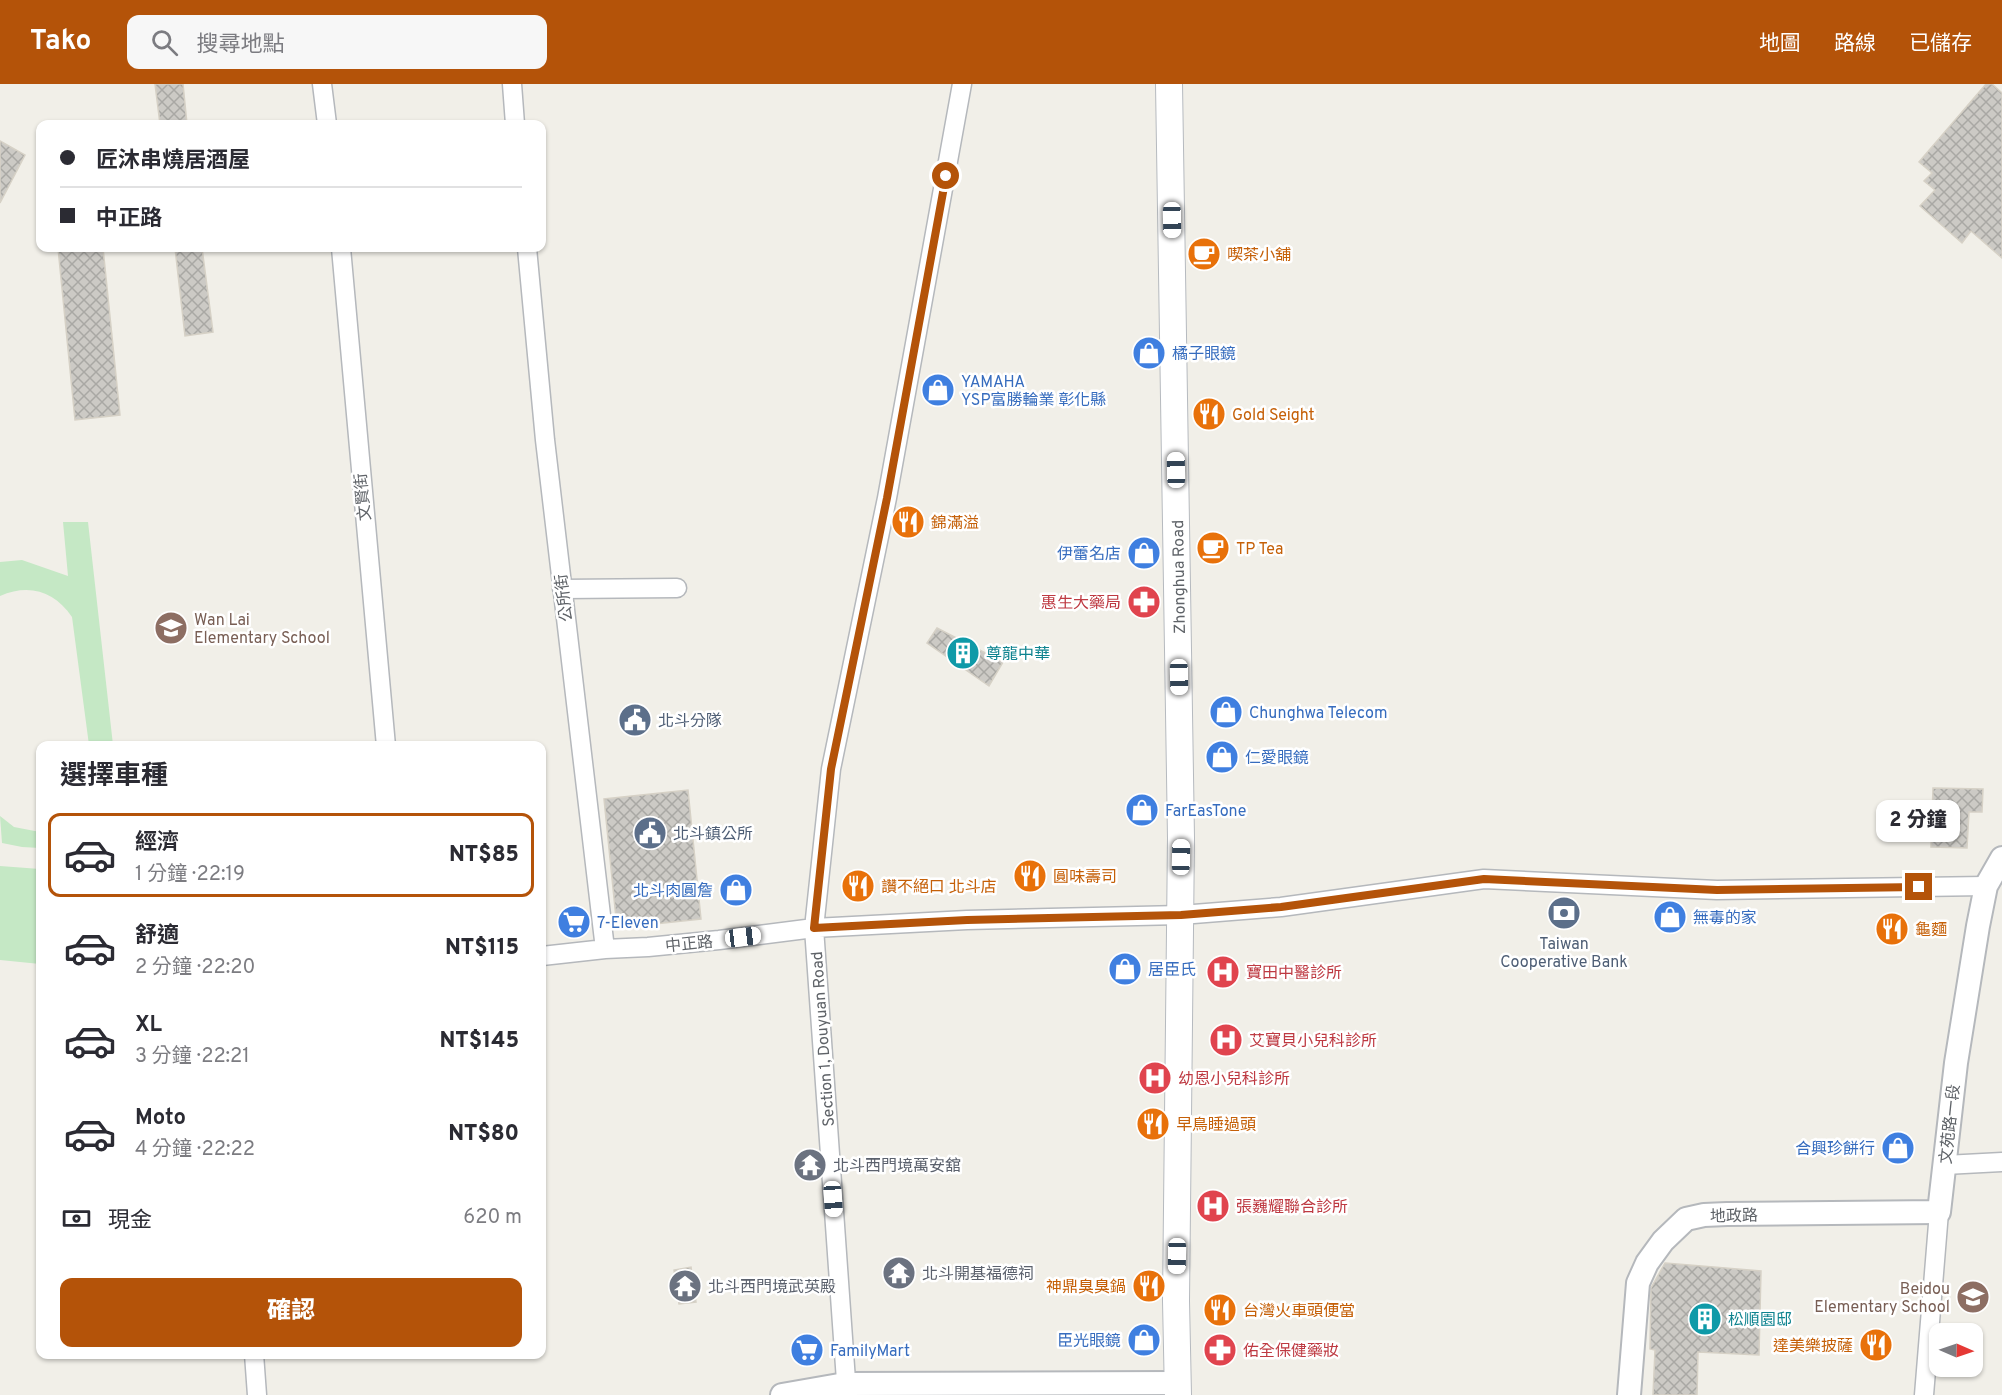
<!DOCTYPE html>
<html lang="zh-TW">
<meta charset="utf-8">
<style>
body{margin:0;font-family:Overpass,"Noto Sans TC",sans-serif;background:#f7f7f7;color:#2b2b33;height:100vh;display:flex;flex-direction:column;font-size:22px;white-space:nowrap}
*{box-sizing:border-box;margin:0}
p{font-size:20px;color:#7c7c81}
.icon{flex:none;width:33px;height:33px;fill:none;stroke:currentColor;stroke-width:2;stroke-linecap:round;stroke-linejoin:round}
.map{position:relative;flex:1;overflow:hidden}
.drawer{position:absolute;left:36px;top:657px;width:510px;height:618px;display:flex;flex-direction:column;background:#fff;border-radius:12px;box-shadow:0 2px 4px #0004}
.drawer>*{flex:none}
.banner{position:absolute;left:36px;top:36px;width:510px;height:132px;border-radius:12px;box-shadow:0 2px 4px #0004;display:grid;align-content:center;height:132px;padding:0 24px;background:#fff}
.needle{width:39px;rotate:92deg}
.tools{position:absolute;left:1929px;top:1239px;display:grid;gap:12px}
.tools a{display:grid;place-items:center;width:54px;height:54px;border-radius:12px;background:#fff;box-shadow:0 2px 4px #0004;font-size:30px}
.end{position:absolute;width:27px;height:27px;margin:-14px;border:8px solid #b45309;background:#fff;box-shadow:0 0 0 3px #fff}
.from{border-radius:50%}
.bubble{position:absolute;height:42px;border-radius:12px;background:#fff;box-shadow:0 2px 4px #0004;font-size:20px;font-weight:800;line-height:42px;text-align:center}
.car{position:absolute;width:18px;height:36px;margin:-18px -9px;border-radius:8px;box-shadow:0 0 4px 2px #0007;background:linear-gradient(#fff 24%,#345 0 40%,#fff 0 76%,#345 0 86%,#fff 0)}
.banner b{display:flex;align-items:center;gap:21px;height:57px;font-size:22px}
.banner b+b{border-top:2px solid #e1e1e2}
.banner i{width:15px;height:15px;background:#2b2b33}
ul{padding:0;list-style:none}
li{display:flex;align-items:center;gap:18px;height:84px;margin:0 12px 9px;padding:0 12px;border:3px solid transparent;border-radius:12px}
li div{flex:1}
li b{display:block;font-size:22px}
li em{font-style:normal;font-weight:800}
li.selected{border-color:#b45309}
li>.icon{width:54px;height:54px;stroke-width:1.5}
h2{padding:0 24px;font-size:27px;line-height:72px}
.pay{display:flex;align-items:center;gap:15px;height:66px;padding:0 24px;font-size:22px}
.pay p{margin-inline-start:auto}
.action{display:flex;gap:12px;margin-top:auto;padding:12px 24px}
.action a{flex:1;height:69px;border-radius:12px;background:#b45309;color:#fff;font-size:24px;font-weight:800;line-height:69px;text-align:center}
header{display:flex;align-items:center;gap:36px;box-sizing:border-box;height:84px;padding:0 30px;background:#b45309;color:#fff}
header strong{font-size:28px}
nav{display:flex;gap:33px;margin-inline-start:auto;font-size:21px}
.search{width:420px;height:54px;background:#f7f7f7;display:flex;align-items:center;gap:15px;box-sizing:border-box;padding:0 21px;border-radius:12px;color:#7c7c81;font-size:22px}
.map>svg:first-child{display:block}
.grass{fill:#c5e8c5}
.building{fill:url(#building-cross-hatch);stroke:#d6d1c6;stroke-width:1.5}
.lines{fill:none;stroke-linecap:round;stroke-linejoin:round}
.minor-casing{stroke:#b5b8bc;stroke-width:21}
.tertiary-casing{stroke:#b5b8bc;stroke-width:26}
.secondary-casing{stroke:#b6babf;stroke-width:28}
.minor{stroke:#fff;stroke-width:18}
.tertiary{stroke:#fff;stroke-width:22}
.secondary{stroke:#fff;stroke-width:26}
.route{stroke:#b45309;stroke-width:8}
.labels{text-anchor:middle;stroke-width:5;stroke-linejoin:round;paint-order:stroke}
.food-label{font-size:16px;fill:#c56008;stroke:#fff;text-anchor:start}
.shop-label{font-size:16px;fill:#366cbe;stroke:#fff;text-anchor:start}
.street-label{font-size:16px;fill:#5f6368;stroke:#fff}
.health-label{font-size:16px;fill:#be3a42;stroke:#fff;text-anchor:start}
.education-label{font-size:16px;fill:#785e54;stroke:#fff;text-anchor:start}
.culture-label{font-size:16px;fill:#0d838f;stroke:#fff;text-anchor:start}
.service-label{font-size:16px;fill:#4e5e75;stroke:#fff;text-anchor:start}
.worship-label{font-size:16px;fill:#5b616d;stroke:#fff;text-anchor:start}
</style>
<header>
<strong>Tako</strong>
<div class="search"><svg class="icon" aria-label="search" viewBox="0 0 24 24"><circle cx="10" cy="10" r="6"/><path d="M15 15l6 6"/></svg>搜尋地點</div>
<nav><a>地圖</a><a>路線</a><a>已儲存</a></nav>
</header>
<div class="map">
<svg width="2002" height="1311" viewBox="0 0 2002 1311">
<defs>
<pattern id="building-cross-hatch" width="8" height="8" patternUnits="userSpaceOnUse" patternTransform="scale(1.5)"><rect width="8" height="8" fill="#cccac5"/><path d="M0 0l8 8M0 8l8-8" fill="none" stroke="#a9a8a4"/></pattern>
</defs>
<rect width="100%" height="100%" fill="#f1efe8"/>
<path class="grass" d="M63,438H88L113,661H89L72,533C55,508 30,499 0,512V478L22,476L68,492Z
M0,732L14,743L40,748V764L22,763L2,759Z
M0,782L40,785V880L0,876Z"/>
<path class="building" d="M155,0H183L187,40H160Z
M1986,0H1992L2002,9V174L1971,147L1962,159L1920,122L1935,106L1924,97L1932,89L1919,78Z
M0,57L25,71L0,119Z
M58,164H103L120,331L75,336Z
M175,164H202L213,248L185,252Z
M937,544L1003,578L989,602L927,559Z
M1933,704L1983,705L1982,728H1969L1967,764L1931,763Z
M688,706L701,835L617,844L604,715Z
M1665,1179L1761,1187L1759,1271L1698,1268L1697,1311H1653L1655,1266L1650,1265L1651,1204Z
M691,1183L696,1218L679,1220L674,1186Z"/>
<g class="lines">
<defs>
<path id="minor" d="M322,0L327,40
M512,0L515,40
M341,164L386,662
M527,164L545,356L605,865
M562,505L677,504
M542,872L605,865L648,863L719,856L814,844L967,836L1181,831L1281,823L1484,795L1717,806L1986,802
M1945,1081L2002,1078
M254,1270L257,1311
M847,1311L814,844L831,685L887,414L962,0
M1924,1311L1939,1128"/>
<path id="tertiary" d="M782,1311L845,1300L1178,1299
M1629,1311L1638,1199L1647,1179L1663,1157L1686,1135L1704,1131L1727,1130L1939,1128L1956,979L1978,842L1986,802L2002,774"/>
<path id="secondary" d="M1169,0L1181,754L1176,1217L1178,1311"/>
</defs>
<use href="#minor" class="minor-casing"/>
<use href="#tertiary" class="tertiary-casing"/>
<use href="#secondary" class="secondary-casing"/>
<use href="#minor" class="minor"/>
<use href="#tertiary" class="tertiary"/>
<use href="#secondary" class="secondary"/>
</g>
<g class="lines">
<path class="route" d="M946,92L887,414L831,685L814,844L967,836L1181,831L1281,823L1484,795L1717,806L1919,803"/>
</g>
<defs>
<symbol id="cafe-disc" viewBox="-11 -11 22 22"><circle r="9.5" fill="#e8710a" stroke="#fff"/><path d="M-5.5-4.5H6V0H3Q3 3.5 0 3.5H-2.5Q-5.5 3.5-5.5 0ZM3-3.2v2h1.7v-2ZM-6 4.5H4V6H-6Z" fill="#fff"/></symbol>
<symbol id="shop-disc" viewBox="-11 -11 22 22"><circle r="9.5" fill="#3f7fe0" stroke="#fff"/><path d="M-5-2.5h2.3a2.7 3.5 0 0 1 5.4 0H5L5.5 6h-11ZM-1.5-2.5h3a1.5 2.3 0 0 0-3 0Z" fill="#fff"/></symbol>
<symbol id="restaurant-disc" viewBox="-11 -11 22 22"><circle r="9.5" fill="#e8710a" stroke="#fff"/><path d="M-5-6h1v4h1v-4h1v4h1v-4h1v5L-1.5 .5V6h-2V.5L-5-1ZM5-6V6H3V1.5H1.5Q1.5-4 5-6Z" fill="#fff"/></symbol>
<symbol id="pharmacy-disc" viewBox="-11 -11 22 22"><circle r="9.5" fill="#e0444e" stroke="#fff"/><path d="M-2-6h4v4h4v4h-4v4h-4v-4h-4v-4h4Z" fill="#fff"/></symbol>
<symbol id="school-disc" viewBox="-11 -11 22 22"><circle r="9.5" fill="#8d6e63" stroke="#fff"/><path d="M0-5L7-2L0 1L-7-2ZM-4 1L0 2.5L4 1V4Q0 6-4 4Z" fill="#fff"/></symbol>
<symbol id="building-disc" viewBox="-11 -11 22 22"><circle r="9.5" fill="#0f9aa8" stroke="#fff"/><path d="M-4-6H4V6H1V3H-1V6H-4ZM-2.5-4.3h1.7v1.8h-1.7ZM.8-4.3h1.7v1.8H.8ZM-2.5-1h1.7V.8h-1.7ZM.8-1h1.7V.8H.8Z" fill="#fff"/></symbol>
<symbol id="civic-disc" viewBox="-11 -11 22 22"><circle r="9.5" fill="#5c6f8a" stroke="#fff"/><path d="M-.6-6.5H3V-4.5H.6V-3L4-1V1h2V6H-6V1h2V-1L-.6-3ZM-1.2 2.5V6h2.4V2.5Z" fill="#fff"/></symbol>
<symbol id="bank-disc" viewBox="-11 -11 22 22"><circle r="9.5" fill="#5c6f8a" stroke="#fff"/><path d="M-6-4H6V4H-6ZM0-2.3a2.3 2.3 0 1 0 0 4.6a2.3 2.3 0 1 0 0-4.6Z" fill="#fff"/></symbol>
<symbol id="supermarket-disc" viewBox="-11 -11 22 22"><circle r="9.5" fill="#3f7fe0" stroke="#fff"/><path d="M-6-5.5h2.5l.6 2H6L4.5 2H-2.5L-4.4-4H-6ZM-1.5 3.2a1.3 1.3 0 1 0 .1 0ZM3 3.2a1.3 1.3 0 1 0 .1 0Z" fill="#fff"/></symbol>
<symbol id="hospital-disc" viewBox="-11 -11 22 22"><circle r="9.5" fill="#e0444e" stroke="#fff"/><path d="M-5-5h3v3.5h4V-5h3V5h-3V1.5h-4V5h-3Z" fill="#fff"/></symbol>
<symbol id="temple-disc" viewBox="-11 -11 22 22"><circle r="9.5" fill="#6b7280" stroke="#fff"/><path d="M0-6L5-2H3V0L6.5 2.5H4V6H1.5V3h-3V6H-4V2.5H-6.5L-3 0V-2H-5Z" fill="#fff"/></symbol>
</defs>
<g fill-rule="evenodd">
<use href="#cafe-disc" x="1185" y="151" width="38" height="38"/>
<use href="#shop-disc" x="1130" y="250" width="38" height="38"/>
<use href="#shop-disc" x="919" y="287" width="38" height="38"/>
<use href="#restaurant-disc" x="1190" y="311" width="38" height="38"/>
<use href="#restaurant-disc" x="889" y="419" width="38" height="38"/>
<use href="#cafe-disc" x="1194" y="445" width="38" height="38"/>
<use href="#shop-disc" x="1125" y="450" width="38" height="38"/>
<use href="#pharmacy-disc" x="1125" y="499" width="38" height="38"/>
<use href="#school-disc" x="152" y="525" width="38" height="38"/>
<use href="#building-disc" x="944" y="550" width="38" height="38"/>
<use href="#shop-disc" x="1207" y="609" width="38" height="38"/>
<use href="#civic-disc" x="616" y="617" width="38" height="38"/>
<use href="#shop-disc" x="1203" y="654" width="38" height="38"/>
<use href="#shop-disc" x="1123" y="707" width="38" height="38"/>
<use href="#civic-disc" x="631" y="730" width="38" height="38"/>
<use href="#restaurant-disc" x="1011" y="773" width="38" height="38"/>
<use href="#restaurant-disc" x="839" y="783" width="38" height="38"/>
<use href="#shop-disc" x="717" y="787" width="38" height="38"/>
<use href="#bank-disc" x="1545" y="810" width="38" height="38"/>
<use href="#shop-disc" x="1651" y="814" width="38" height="38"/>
<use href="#supermarket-disc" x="555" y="819" width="38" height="38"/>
<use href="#restaurant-disc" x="1873" y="826" width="38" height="38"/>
<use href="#shop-disc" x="1106" y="866" width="38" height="38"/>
<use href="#hospital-disc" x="1204" y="869" width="38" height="38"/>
<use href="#hospital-disc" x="1207" y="937" width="38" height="38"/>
<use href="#hospital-disc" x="1136" y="975" width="38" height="38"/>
<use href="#restaurant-disc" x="1134" y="1021" width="38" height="38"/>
<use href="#shop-disc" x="1879" y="1045" width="38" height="38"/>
<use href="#temple-disc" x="791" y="1062" width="38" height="38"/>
<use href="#hospital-disc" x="1194" y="1103" width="38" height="38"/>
<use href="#temple-disc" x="880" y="1170" width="38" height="38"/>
<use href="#temple-disc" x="666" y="1183" width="38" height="38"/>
<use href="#restaurant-disc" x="1130" y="1183" width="38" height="38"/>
<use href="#school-disc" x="1954" y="1194" width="38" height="38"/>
<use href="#restaurant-disc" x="1201" y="1207" width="38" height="38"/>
<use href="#building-disc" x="1686" y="1216" width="38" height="38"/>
<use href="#shop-disc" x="1125" y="1237" width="38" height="38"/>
<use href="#restaurant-disc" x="1857" y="1242" width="38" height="38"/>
<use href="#supermarket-disc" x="788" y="1247" width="38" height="38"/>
<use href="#pharmacy-disc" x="1201" y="1247" width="38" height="38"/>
</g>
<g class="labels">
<g class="food-label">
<text x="1227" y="176">喫茶小舖</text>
<text x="1232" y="336">Gold Seight</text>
<text x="931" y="444">錦滿溢</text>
<text x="1236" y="470">TP Tea</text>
<text x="1053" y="798">圓味壽司</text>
<text x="881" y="808">讚不絕口 北斗店</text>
<text x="1915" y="851">龜麵</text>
<text x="1176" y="1046">早鳥睡過頭</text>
<text x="1126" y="1208" text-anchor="end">神鼎臭臭鍋</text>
<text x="1243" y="1232">台灣火車頭便當</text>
<text x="1853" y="1267" text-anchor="end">達美樂披薩</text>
</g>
<g class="shop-label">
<text x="1172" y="275">橘子眼鏡</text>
<text x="961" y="303">YAMAHA<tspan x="961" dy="18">YSP富勝輪業 彰化縣</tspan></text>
<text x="1121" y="475" text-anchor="end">伊蕾名店</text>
<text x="1249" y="634">Chunghwa Telecom</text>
<text x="1245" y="679">仁愛眼鏡</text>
<text x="1165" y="732">FarEasTone</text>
<text x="713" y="812" text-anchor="end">北斗肉圓詹</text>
<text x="1693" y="839">無毒的家</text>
<text x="597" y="844">7-Eleven</text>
<text x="1148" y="891">居臣氏</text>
<text x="1875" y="1070" text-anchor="end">合興珍餅行</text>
<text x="1121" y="1262" text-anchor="end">臣光眼鏡</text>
<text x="830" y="1272">FamilyMart</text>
</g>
<g class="street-label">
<text transform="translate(362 413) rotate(-96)" y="6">文賢街</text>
<text transform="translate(1178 493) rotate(-91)" y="6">Zhonghua Road</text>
<text transform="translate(563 514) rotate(-97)" y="6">公所街</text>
<text transform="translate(689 859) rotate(-6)" y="6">中正路</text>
<text transform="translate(822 955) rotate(-94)" y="6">Section 1, Douyuan Road</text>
<text transform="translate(1949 1040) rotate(-84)" y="6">文苑路一段</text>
<text transform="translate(1734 1131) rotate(-1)" y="6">地政路</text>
</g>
<g class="health-label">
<text x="1121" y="524" text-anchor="end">惠生大藥局</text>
<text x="1246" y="894">寶田中醫診所</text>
<text x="1249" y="962">艾寶貝小兒科診所</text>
<text x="1178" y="1000">幼恩小兒科診所</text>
<text x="1236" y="1128">張巍耀聯合診所</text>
<text x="1243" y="1272">佑全保健藥妝</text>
</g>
<g class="education-label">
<text x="194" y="541">Wan Lai<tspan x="194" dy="18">Elementary School</tspan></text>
<text x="1950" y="1210" text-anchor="end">Beidou<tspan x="1950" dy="18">Elementary School</tspan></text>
</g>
<g class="culture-label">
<text x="986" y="575">尊龍中華</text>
<text x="1728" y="1241">松順園邸</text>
</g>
<g class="service-label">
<text x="658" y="642">北斗分隊</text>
<text x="673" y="755">北斗鎮公所</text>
<text x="1564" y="865" text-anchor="middle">Taiwan<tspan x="1564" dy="18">Cooperative Bank</tspan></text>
</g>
<g class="worship-label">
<text x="833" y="1087">北斗西門境萬安舘</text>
<text x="922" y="1195">北斗開基福德祠</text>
<text x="708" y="1208">北斗西門境武英殿</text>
</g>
</g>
</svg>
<div class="tools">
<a><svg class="needle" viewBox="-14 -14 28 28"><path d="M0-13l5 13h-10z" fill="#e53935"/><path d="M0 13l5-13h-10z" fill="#7c7c81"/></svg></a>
</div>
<i class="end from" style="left:946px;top:92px"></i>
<i class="end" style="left:1919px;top:803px"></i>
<div class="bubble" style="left:1876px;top:716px;width:84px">2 分鐘</div>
<i class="car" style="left:1172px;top:136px;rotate:179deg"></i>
<i class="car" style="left:1176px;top:386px;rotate:359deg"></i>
<i class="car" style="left:1179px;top:593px;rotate:179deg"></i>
<i class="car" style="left:1181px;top:773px;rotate:1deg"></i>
<i class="car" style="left:743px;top:853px;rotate:83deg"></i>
<i class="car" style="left:833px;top:1115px;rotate:176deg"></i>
<i class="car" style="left:1177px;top:1172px;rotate:181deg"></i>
<div class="banner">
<b><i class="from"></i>匠沐串燒居酒屋</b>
<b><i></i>中正路</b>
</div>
<section class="drawer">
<h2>選擇車種</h2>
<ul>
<li class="selected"><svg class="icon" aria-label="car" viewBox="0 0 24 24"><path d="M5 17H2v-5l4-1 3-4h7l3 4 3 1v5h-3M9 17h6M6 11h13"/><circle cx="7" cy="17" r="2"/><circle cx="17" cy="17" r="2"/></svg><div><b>經濟</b><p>1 分鐘 · 22:19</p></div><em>NT$85</em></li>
<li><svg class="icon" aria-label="car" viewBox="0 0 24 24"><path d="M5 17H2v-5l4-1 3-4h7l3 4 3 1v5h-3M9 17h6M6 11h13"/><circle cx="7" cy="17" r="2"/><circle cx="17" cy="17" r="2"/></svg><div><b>舒適</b><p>2 分鐘 · 22:20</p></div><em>NT$115</em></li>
<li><svg class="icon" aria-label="car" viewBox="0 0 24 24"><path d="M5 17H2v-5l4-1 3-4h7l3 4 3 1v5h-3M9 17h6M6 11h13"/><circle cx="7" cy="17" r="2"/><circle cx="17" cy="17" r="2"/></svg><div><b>XL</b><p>3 分鐘 · 22:21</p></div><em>NT$145</em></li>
<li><svg class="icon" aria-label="car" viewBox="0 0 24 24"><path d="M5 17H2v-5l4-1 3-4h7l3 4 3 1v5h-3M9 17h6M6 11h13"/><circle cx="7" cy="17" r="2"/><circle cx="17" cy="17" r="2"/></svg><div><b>Moto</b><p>4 分鐘 · 22:22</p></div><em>NT$80</em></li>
</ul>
<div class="pay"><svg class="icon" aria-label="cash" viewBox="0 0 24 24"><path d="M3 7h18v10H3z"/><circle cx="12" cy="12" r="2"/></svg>現金<p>620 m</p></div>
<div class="action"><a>確認</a></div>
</section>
</div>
